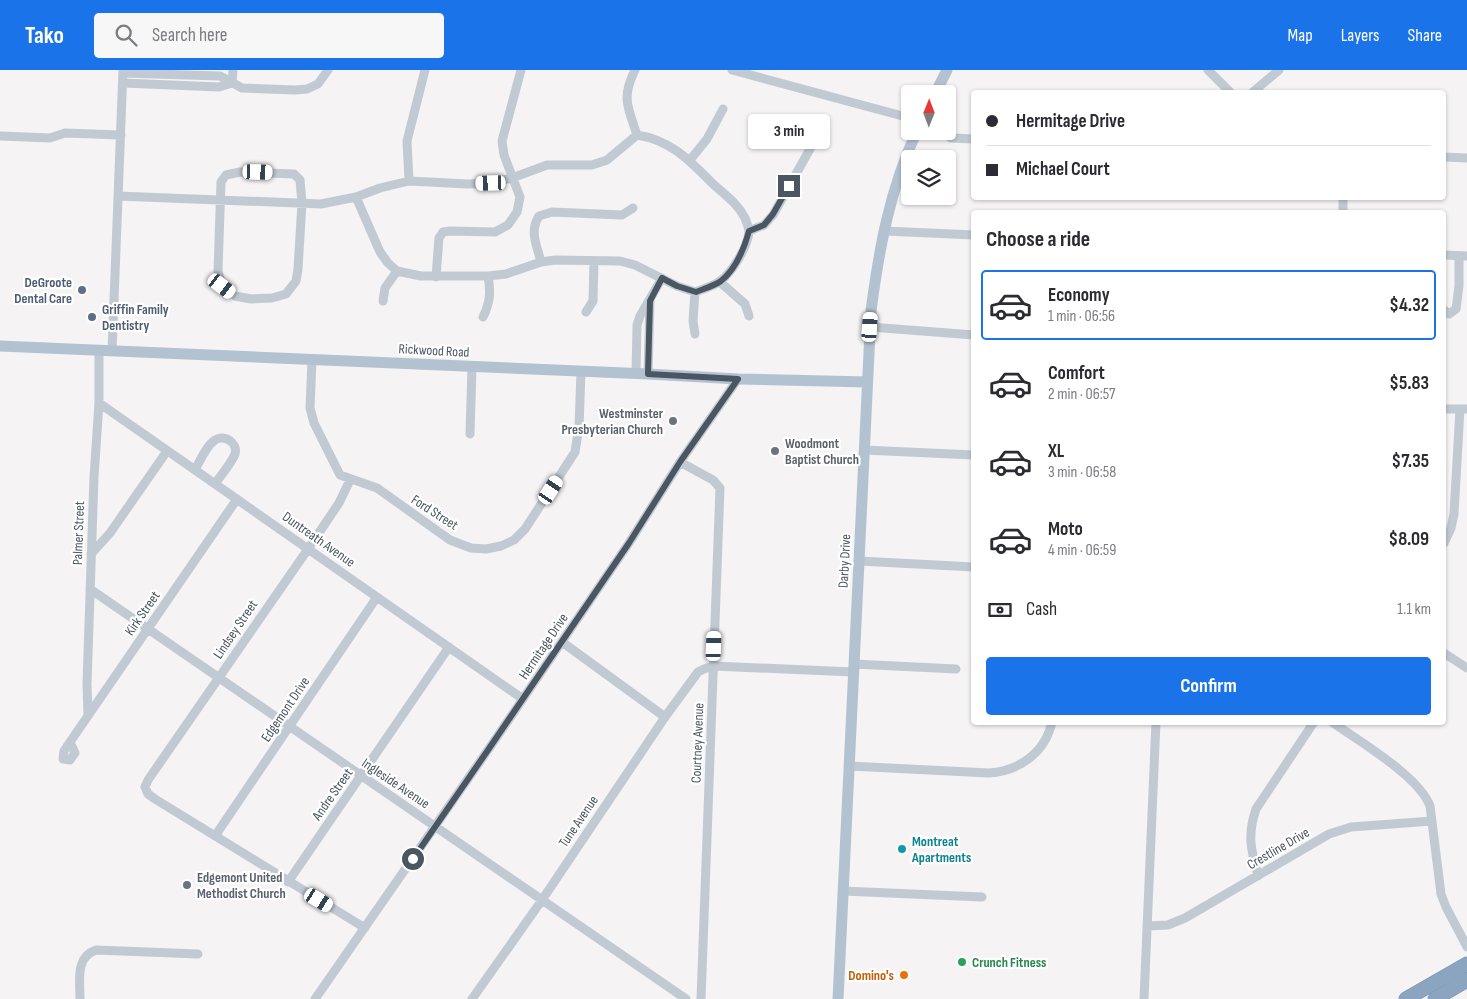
<!DOCTYPE html>
<meta charset="utf-8">
<style>
body{margin:0;font-family:"Sofia Sans Condensed",sans-serif;background:#f7f7f7;color:#2b2b33;height:100vh;display:flex;flex-direction:column;font-size:19px;white-space:nowrap}
*{box-sizing:border-box;margin:0}
p{font-size:16px;color:#7c7c81}
.icon{flex:none;width:28px;height:28px;fill:none;stroke:currentColor;stroke-width:2;stroke-linecap:round;stroke-linejoin:round}
.map{position:relative;flex:1;overflow:hidden}
.panel{position:absolute;left:971px;top:140px;width:475px;height:515px;display:flex;flex-direction:column;background:#fff;border-radius:5px;box-shadow:0 1px 4px #0004}
.panel>*{flex:none}
.top-card{position:absolute;left:971px;top:20px;width:475px;height:110px;border-radius:5px;box-shadow:0 1px 4px #0004;display:grid;align-content:center;height:110px;padding:0 15px;background:#fff}
.needle{width:32px;rotate:1deg}
.tools{position:absolute;left:901px;top:15px;display:grid;gap:10px}
.tools a{display:grid;place-items:center;width:55px;height:55px;border-radius:5px;background:#fff;box-shadow:0 1px 4px #0004;font-size:25px}
.end{position:absolute;width:22px;height:22px;margin:-11px;border:6px solid #4a5661;background:#fff;box-shadow:0 0 0 2px #fff}
.from{border-radius:50%}
.bubble{position:absolute;height:35px;border-radius:5px;background:#fff;box-shadow:0 1px 4px #0004;font-size:16px;font-weight:700;line-height:35px;text-align:center}
.car{position:absolute;width:15px;height:30px;margin:-15px -8px;border-radius:6px;box-shadow:0 0 4px 1px #0007;background:linear-gradient(#fff 24%,#345 0 40%,#fff 0 76%,#345 0 86%,#fff 0)}
.top-card b{display:flex;align-items:center;gap:18px;height:48px;font-size:19px}
.top-card b+b{border-top:1px solid #e1e1e2}
.top-card i{width:12px;height:12px;background:#2b2b33}
ul{padding:0;list-style:none}
li{display:flex;align-items:center;gap:15px;height:70px;margin:0 10px 8px;padding:0 5px;border:2px solid transparent;border-radius:5px}
li div{flex:1}
li b{display:block;font-size:19px}
li em{font-style:normal;font-weight:700}
li.active{border-color:#1a73e8}
li>.icon{width:45px;height:45px;stroke-width:1.5}
h2{padding:0 15px;font-size:22px;line-height:60px}
.pay{display:flex;align-items:center;gap:12px;height:55px;padding:0 15px;font-size:19px}
.pay p{margin-inline-start:auto}
.button{display:flex;gap:10px;margin-top:auto;padding:10px 15px}
.button a{flex:1;height:58px;border-radius:5px;background:#1a73e8;color:#fff;font-size:20px;font-weight:700;line-height:58px;text-align:center}
header{display:flex;align-items:center;gap:30px;box-sizing:border-box;height:70px;padding:0 25px;background:#1a73e8;color:#fff}
header strong{font-size:24px}
nav{display:flex;gap:28px;margin-inline-start:auto;font-size:18px}
.search{width:350px;height:45px;background:#f7f7f7;display:flex;align-items:center;gap:12px;box-sizing:border-box;padding:0 18px;border-radius:5px;color:#7c7c81;font-size:19px}
.map>svg:first-child{display:block}
.lines{fill:none;stroke-linecap:round;stroke-linejoin:round}
.highway-casing{stroke:#7690ad;stroke-width:15}
.minor{stroke:#c1cad2;stroke-width:9}
.major{stroke:#b3c2d1;stroke-width:11}
.highway{stroke:#8ba5c1;stroke-width:14}
.route{stroke:#4a5661;stroke-width:6}
.service-dot{fill:#5c6f8a;stroke:#fff;stroke-width:2}
.worship-dot{fill:#6b7280;stroke:#fff;stroke-width:2}
.culture-dot{fill:#0f9aa8;stroke:#fff;stroke-width:2}
.leisure-dot{fill:#2e9e5b;stroke:#fff;stroke-width:2}
.food-dot{fill:#e8710a;stroke:#fff;stroke-width:2}
.labels{text-anchor:middle;stroke-width:4.5;stroke-linejoin:round;paint-order:stroke}
.service-label{font-size:14px;font-weight:bold;fill:#4e5e75;stroke:#fff;text-anchor:end}
.street-label{font-size:14px;fill:#4a5661;stroke:#fff}
.worship-label{font-size:14px;font-weight:bold;fill:#5b616d;stroke:#fff;text-anchor:start}
.culture-label{font-size:14px;font-weight:bold;fill:#0d838f;stroke:#fff;text-anchor:start}
.leisure-label{font-size:14px;font-weight:bold;fill:#27864d;stroke:#fff;text-anchor:start}
.food-label{font-size:14px;font-weight:bold;fill:#c56008;stroke:#fff;text-anchor:end}
</style>
<header>
<strong>Tako</strong>
<div class="search"><svg class="icon" aria-label="search" viewBox="0 0 24 24"><circle cx="10" cy="10" r="6"/><path d="M15 15l6 6"/></svg>Search here</div>
<nav><a>Map</a><a>Layers</a><a>Share</a></nav>
</header>
<div class="map">
<svg width="1467" height="929" viewBox="0 0 1467 929">
<rect width="100%" height="100%" fill="#f5f3f3"/>
<g class="lines">
<defs>
<path id="highway" d="M1406,929L1467,894
M1435,929L1467,910"/>
</defs>
<use href="#highway" class="highway-casing"/>
<path class="minor" d="M635,0C621,28 628,37 637,65
M732,0L910,48
M1208,0L1230,22
M123,3L220,6L242,18L295,20L307,19L318,14L328,0
M123,13L219,17L232,13
M232,13L233,0
M1253,22L1279,0
M940,61L951,68L974,69
M0,66L50,68L65,63L121,65
M1444,87L1467,88
M690,90L707,69L723,39
M240,102L294,104L300,110L302,133L298,199L296,211L286,224L272,228L251,229L235,226L222,216L218,201L221,112L226,105Z
M409,111L407,71L425,0
M118,126L321,134L356,127L380,118L409,111L468,114L491,113L512,108L547,95H592L607,90L637,65C670,70 688,89 710,111C722,123 737,132 745,148C746,151 749,158 749,162C748,176 732,203 720,211C714,216 703,219 695,222L677,216L635,195L620,191L555,190L541,192L506,204L488,206H421L397,201L388,193L380,182L356,127
M1343,142V128
M749,161L764,155L773,145L824,54
M884,161L974,165
M1444,185L1467,186
M541,192C537,175 529,162 539,146L552,142L622,145L633,138
M436,207L439,168L443,162L450,161L495,162L508,155L517,142L520,127L504,85L502,71L521,0
M720,212L745,234L749,246
M383,231L385,218L397,201
M1444,240L1449,244L1456,239L1459,216V186
M586,242L593,231L594,191
M483,247C490,233 491,222 488,206
M870,257L974,265
M695,264L693,251L695,222
M112,281L123,0
M312,290L310,338L314,353L340,405L377,418L450,470L471,478L486,479L501,476L514,470L525,459L575,382L579,357L581,301
M636,303L637,255L640,246L662,208
M648,304L650,231
M99,333L523,629
M1444,339H1467
M470,364L472,297
M864,380L974,385
M680,392L713,410L720,418L701,929
M195,400C200,391 206,376 215,370C225,364 238,373 235,384C231,394 221,405 215,414
M350,410L339,433L308,479L148,710L145,717L148,724L155,729L365,858
M1444,473L1451,458L1454,444L1460,339
M91,484L110,463L167,381
M859,491L974,497
M90,519L686,929
M562,572L665,647
M1444,583L1467,598
M854,594L956,599
M88,646L87,614L94,407L99,333V280
M1332,652C1360,672 1419,706 1430,736L1441,824L1446,837L1467,877
M70,672L237,429
M70,672L75,683L70,690L63,689L64,681Z
M849,696L989,703C1019,701 1045,683 1052,652
M215,766L377,527
M1258,806C1251,780 1247,765 1256,739L1314,652
M288,812L449,577
M843,821L982,827
M1147,856L1168,855L1185,848L1329,764L1351,757L1432,751
M80,929C80,911 75,887 96,880L198,884
M315,929L488,680L629,473L680,392L738,309
M472,929L542,830L665,647L698,602L704,599L713,596L854,602
M1144,929L1156,652"/>
<path class="major" d="M935,24L947,0
M0,276L648,304L738,309L867,312
M838,929L871,241C879,179 890,118 917,61"/>
<use href="#highway" class="highway"/>
</g>
<g class="lines">
<path class="route" d="M413,789L488,680L629,473L680,392L738,309L648,304L650,231L662,208L677,216L696,222C703,219 714,216 721,211C736,199 744,179 749,161L764,155L773,144L789,116"/>
</g>
<g class="service-dot">
<circle cx="82" cy="220" r="5"/>
<circle cx="92" cy="247" r="5"/>
</g>
<g class="worship-dot">
<circle cx="673" cy="351" r="5"/>
<circle cx="775" cy="381" r="5"/>
<circle cx="187" cy="815" r="5"/>
</g>
<circle class="culture-dot" cx="902" cy="779" r="5"/>
<circle class="leisure-dot" cx="962" cy="892" r="5"/>
<circle class="food-dot" cx="904" cy="905" r="5"/>
<g class="labels">
<g class="service-label">
<text x="72" y="217">DeGroote<tspan x="72" dy="16">Dental Care</tspan></text>
<text x="102" y="244" text-anchor="start">Griffin Family<tspan x="102" dy="16">Dentistry</tspan></text>
</g>
<g class="street-label">
<text transform="translate(434 280) rotate(3)" y="5">Rickwood Road</text>
<text transform="translate(435 442) rotate(33)" y="5">Ford Street</text>
<text transform="translate(78 463) rotate(-88)" y="5">Palmer Street</text>
<text transform="translate(319 469) rotate(35)" y="5">Duntreath Avenue</text>
<text transform="translate(844 491) rotate(-87)" y="5">Darby Drive</text>
<text transform="translate(142 543) rotate(-55)" y="5">Kirk Street</text>
<text transform="translate(235 559) rotate(-56)" y="5">Lindsey Street</text>
<text transform="translate(543 576) rotate(-56)" y="5">Hermitage Drive</text>
<text transform="translate(285 639) rotate(-56)" y="5">Edgemont Drive</text>
<text transform="translate(697 673) rotate(-88)" y="5">Courtney Avenue</text>
<text transform="translate(396 713) rotate(34)" y="5">Ingleside Avenue</text>
<text transform="translate(332 724) rotate(-55)" y="5">Andre Street</text>
<text transform="translate(578 751) rotate(-56)" y="5">Tune Avenue</text>
<text transform="translate(1278 778) rotate(-30)" y="5">Crestline Drive</text>
</g>
<g class="worship-label">
<text x="663" y="348" text-anchor="end">Westminster<tspan x="663" dy="16">Presbyterian Church</tspan></text>
<text x="785" y="378">Woodmont<tspan x="785" dy="16">Baptist Church</tspan></text>
<text x="197" y="812">Edgemont United<tspan x="197" dy="16">Methodist Church</tspan></text>
</g>
<g class="culture-label">
<text x="912" y="776">Montreat<tspan x="912" dy="16">Apartments</tspan></text>
</g>
<g class="leisure-label">
<text x="972" y="897">Crunch Fitness</text>
</g>
<g class="food-label">
<text x="894" y="910">Domino's</text>
</g>
</g>
</svg>
<div class="tools">
<a><svg class="needle" viewBox="-14 -14 28 28"><path d="M0-13l5 13h-10z" fill="#e53935"/><path d="M0 13l5-13h-10z" fill="#7c7c81"/></svg></a>
<a><svg class="icon" aria-label="layers" viewBox="0 0 24 24"><path d="M12 4l9 5-9 5-9-5zM3 14l9 5 9-5"/></svg></a>
</div>
<i class="end from" style="left:413px;top:789px"></i>
<i class="end" style="left:789px;top:116px"></i>
<div class="bubble" style="left:748px;top:44px;width:82px">3 min</div>
<i class="car" style="left:258px;top:102px;rotate:92deg"></i>
<i class="car" style="left:491px;top:113px;rotate:268deg"></i>
<i class="car" style="left:222px;top:216px;rotate:127deg"></i>
<i class="car" style="left:870px;top:257px;rotate:4deg"></i>
<i class="car" style="left:551px;top:420px;rotate:33deg"></i>
<i class="car" style="left:714px;top:576px;rotate:2deg"></i>
<i class="car" style="left:319px;top:830px;rotate:121deg"></i>
<div class="top-card">
<b><i class="from"></i>Hermitage Drive</b>
<b><i></i>Michael Court</b>
</div>
<section class="panel">
<h2>Choose a ride</h2>
<ul>
<li class="active"><svg class="icon" aria-label="car" viewBox="0 0 24 24"><path d="M5 17H2v-5l4-1 3-4h7l3 4 3 1v5h-3M9 17h6M6 11h13"/><circle cx="7" cy="17" r="2"/><circle cx="17" cy="17" r="2"/></svg><div><b>Economy</b><p>1 min · 06:56</p></div><em>$4.32</em></li>
<li><svg class="icon" aria-label="car" viewBox="0 0 24 24"><path d="M5 17H2v-5l4-1 3-4h7l3 4 3 1v5h-3M9 17h6M6 11h13"/><circle cx="7" cy="17" r="2"/><circle cx="17" cy="17" r="2"/></svg><div><b>Comfort</b><p>2 min · 06:57</p></div><em>$5.83</em></li>
<li><svg class="icon" aria-label="car" viewBox="0 0 24 24"><path d="M5 17H2v-5l4-1 3-4h7l3 4 3 1v5h-3M9 17h6M6 11h13"/><circle cx="7" cy="17" r="2"/><circle cx="17" cy="17" r="2"/></svg><div><b>XL</b><p>3 min · 06:58</p></div><em>$7.35</em></li>
<li><svg class="icon" aria-label="car" viewBox="0 0 24 24"><path d="M5 17H2v-5l4-1 3-4h7l3 4 3 1v5h-3M9 17h6M6 11h13"/><circle cx="7" cy="17" r="2"/><circle cx="17" cy="17" r="2"/></svg><div><b>Moto</b><p>4 min · 06:59</p></div><em>$8.09</em></li>
</ul>
<div class="pay"><svg class="icon" aria-label="cash" viewBox="0 0 24 24"><path d="M3 7h18v10H3z"/><circle cx="12" cy="12" r="2"/></svg>Cash<p>1.1 km</p></div>
<div class="button"><a>Confirm</a></div>
</section>
</div>
